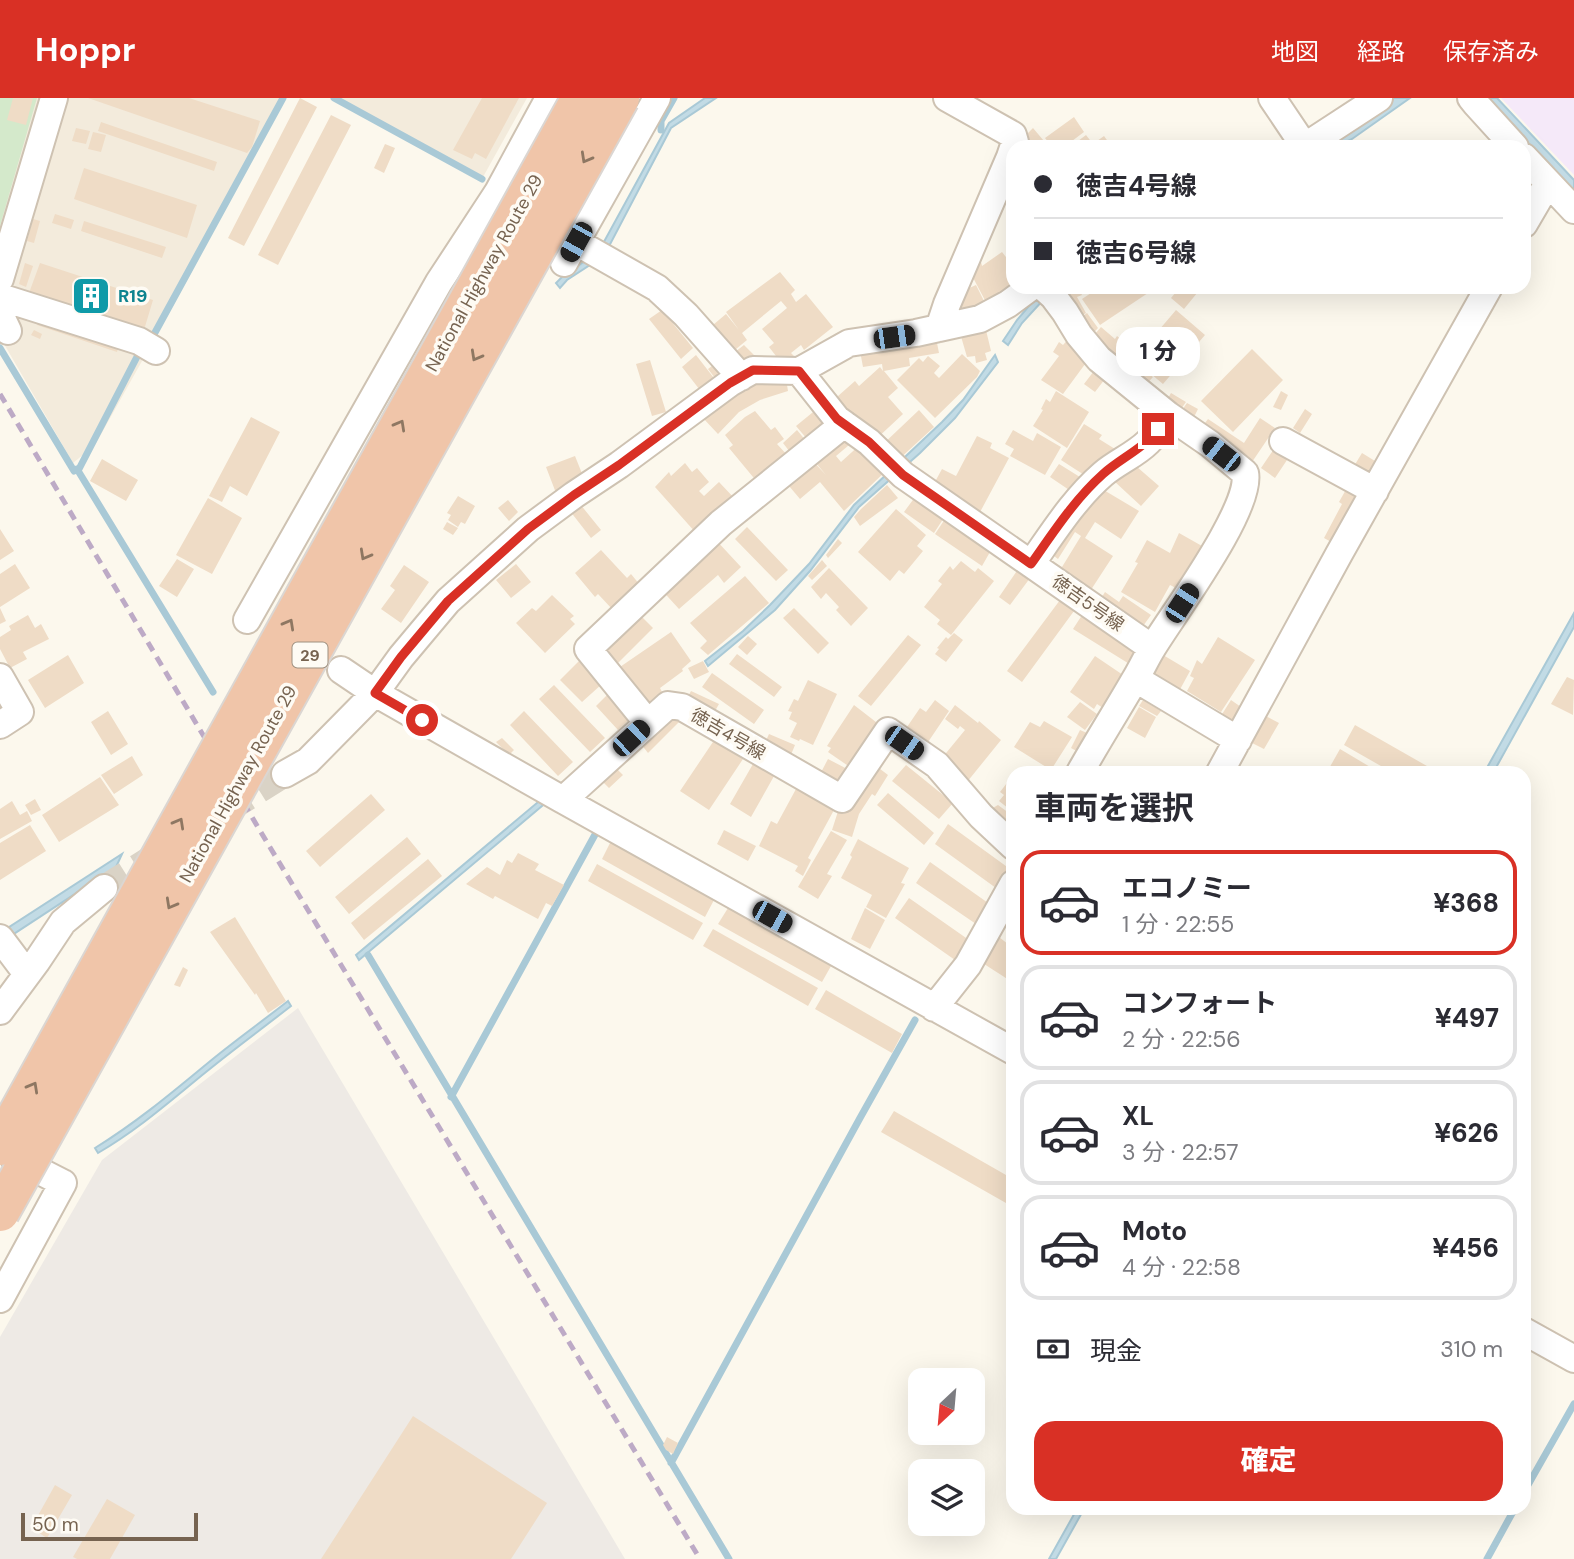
<!DOCTYPE html>
<html lang="ja">
<meta charset="utf-8">
<style>
body{margin:0;font-family:"DM Sans","Noto Sans JP",sans-serif;background:#f2f2f3;color:#2b2b33;height:100vh;display:flex;flex-direction:column;font-size:26px;white-space:nowrap}
*{box-sizing:border-box;margin:0}
p{font-size:23px;color:#7c7c81}
.icon{flex:none;width:38px;height:38px;fill:none;stroke:currentColor;stroke-width:2;stroke-linecap:round;stroke-linejoin:round}
.map{position:relative;flex:1;overflow:hidden}
.details{position:absolute;left:1006px;top:668px;width:525px;height:749px;display:flex;flex-direction:column;background:#fff;border-radius:21px;box-shadow:0 7px 28px #0002}
.details>*{flex:none}
.guide{position:absolute;left:1006px;top:42px;width:525px;height:154px;border-radius:21px;box-shadow:0 7px 28px #0002;display:grid;align-content:center;height:154px;padding:0 28px;background:#fff}
.needle{width:46px;rotate:206deg}
.buttons{position:absolute;left:908px;top:1270px;display:grid;gap:14px}
.buttons a{display:grid;place-items:center;width:77px;height:77px;border-radius:14px;background:#fff;box-shadow:0 7px 28px #0002;font-size:35px}
.scale{position:absolute;left:21px;bottom:18px;width:177px;box-sizing:border-box;padding-left:7px;border:4px solid #766350;border-top:0;font-size:19px;line-height:24px;white-space:nowrap;color:#766350;-webkit-text-stroke:5px #fefbf4;paint-order:stroke}
.end{position:absolute;width:32px;height:32px;margin:-16px;border:9px solid #d93025;background:#fff;box-shadow:0 0 0 4px #fff}
.from{border-radius:50%}
.bubble{position:absolute;height:49px;border-radius:21px;background:#fff;box-shadow:0 7px 28px #0002;font-size:23px;font-weight:800;line-height:49px;text-align:center}
.car{position:absolute;width:21px;height:42px;margin:-21px -10px;border-radius:9px;box-shadow:0 0 5px 2px #0007;background:linear-gradient(#222 24%,#8ab4d8 0 40%,#222 0 76%,#8ab4d8 0 86%,#222 0)}
.guide b{display:flex;align-items:center;gap:24px;height:66px;font-size:26px}
.guide b+b{border-top:2px solid #e1e1e2}
.guide i{width:18px;height:18px;background:#2b2b33}
ul{padding:0;list-style:none}
li{display:flex;align-items:center;gap:21px;height:105px;margin:0 14px 10px;padding:0 14px;border:4px solid #e1e1e2;border-radius:21px}
li div{flex:1}
li b{display:block;font-size:26px}
li em{font-style:normal;font-weight:800}
li.on{border-color:#d93025}
li>.icon{width:63px;height:63px;stroke-width:1.5}
h2{padding:0 28px;font-size:32px;line-height:84px}
.pay{display:flex;align-items:center;gap:18px;height:77px;padding:0 28px;font-size:26px}
.pay p{margin-inline-start:auto}
.button{display:flex;gap:14px;margin-top:auto;padding:14px 28px}
.button a{flex:1;height:80px;border-radius:21px;background:#d93025;color:#fff;font-size:28px;font-weight:800;line-height:80px;text-align:center}
header{display:flex;align-items:center;gap:42px;box-sizing:border-box;height:98px;padding:0 35px;background:#d93025;color:#fff}
header strong{font-size:33px}
nav{display:flex;gap:38px;margin-inline-start:auto;font-size:24px}
.map>svg:first-child{display:block}
.residential{fill:#f3ebdc}
.industrial{fill:#eeeae5}
.education{fill:#f5e9f9}
.green{fill:#d4e9cb}
.water{fill:#c2dbe5;stroke:#a9c9d6;stroke-width:2}
.lines{fill:none;stroke-linecap:round;stroke-linejoin:round}
.stream{stroke:#a9c9d6;stroke-width:7}
.building{fill:#efdcc6}
.minor-tunnel{stroke:#dad3c6;stroke-width:26;stroke-dasharray:26 13;stroke-linecap:butt}
.minor-casing{stroke:#cec2b2;stroke-width:30}
.minor{stroke:#fff;stroke-width:26}
.rail{stroke:#bdaac6;stroke-width:5;stroke-dasharray:10 7;stroke-linecap:butt}
.highway-bridge-casing{stroke:#dbd6d2;stroke-width:42;stroke-linecap:butt}
.highway-bridge{stroke:#f0c5a9;stroke-width:38}
.oneway{stroke:#8e7762}
.route{stroke:#d93025;stroke-width:9}
.labels{text-anchor:middle;stroke-width:7;stroke-linejoin:round;paint-order:stroke}
.shield{fill:#fefbf4;stroke:#9f9181;stroke-width:2}
.shield-label{font-size:16px;font-weight:bold;fill:#766350}
.street-label{font-size:18px;fill:#766350;stroke:#fefbf4}
.culture-label{font-size:18px;font-weight:bold;fill:#0d838f;stroke:#fefbf4;text-anchor:start}
</style>
<header>
<strong>Hoppr</strong>
<nav><a>地図</a><a>経路</a><a>保存済み</a></nav>
</header>
<div class="map">
<svg width="1574" height="1461" viewBox="0 0 1574 1461">
<rect width="100%" height="100%" fill="#fcf8ed"/>
<path class="residential" d="M0,0H282L189,179L95,347L73,365L0,239Z
M338,0H527L483,79Z"/>
<path class="industrial" d="M298,910L625,1461H0V1239L102,1062Z"/>
<path class="education" d="M1501,0H1574V77Z"/>
<path class="green" d="M0,0H37L0,128Z"/>
<path class="water" d="M705,0H716L671,30L606,154L600,151L669,25Z
M1392,0H1410L1352,41L1336,49H1317L1348,34Z
M1479,0H1497L1574,82V105Z
M592,158L596,163L567,182L560,190L556,185L562,179Z
M1045,189L1044,201L1022,225L1008,247L1003,243L1017,222Z
M995,257L998,264L955,320L920,355L859,409L810,473L775,512L708,568L705,563L743,533L770,507L809,466L854,407L942,324L963,302Z
M1574,515V529L1493,675H1484Z
M544,699L548,703L359,862L356,857Z
M122,756L116,769L0,845V835Z
M288,903L291,908C263,930 234,951 206,974C169,1004 139,1031 98,1055L95,1050C134,1026 168,998 203,969C230,946 260,925 288,903Z
M1077,1411H1084L1056,1461H1049Z"/>
<g class="lines">
<path class="stream" d="M334,0L482,81
M661,32V23L674,0
M152,240L283,0
M0,250L74,373L77,371L213,594
M79,371L140,253
M368,857L729,1461
M451,999L597,733
M671,1365L860,1020L915,922
M1524,1394L1574,1306
M1487,1461L1515,1410"/>
</g>
<path class="building" d="M13,0H33L26,27L7,22Z
M88,0H189L260,23L252,49L247,55Z
M300,0L317,9L244,148L228,140Z
M482,0H519L486,61L475,55L472,61L453,52Z
M331,17L351,27L278,167L258,157Z
M1074,19L1084,34L1064,49H1052L1045,40Z
M101,24L217,64L214,73L98,33Z
M76,30L90,33L86,46L72,43Z
M1033,30L1049,49H1020L1021,42Z
M93,34L106,37L101,54L88,51Z
M1086,37L1093,46L1104,38L1112,49H1070Z
M385,46L395,50L384,75L374,70Z
M84,70L197,107L187,140L74,101Z
M55,116L74,122L71,131L52,125Z
M33,121L40,123L34,145L27,143Z
M84,123L166,149L162,160L81,133Z
M1002,154L1013,168V189L988,208L969,172L981,164L982,168Z
M25,165L33,168L26,189L19,186Z
M40,165L153,202L144,232L29,195Z
M780,174L795,192L791,196L796,204L806,196L833,229L804,252L801,247L791,255L794,258H776L769,249L774,245L762,231L787,210L781,203L742,235L747,242L730,256L707,232L726,216L739,232L726,214Z
M976,187L987,209L961,217L955,200L956,196Z
M1060,189H1078L1082,197L1077,199L1086,215L1075,222Z
M1100,189H1149L1151,193L1100,227L1082,201Z
M1180,189H1202L1184,211L1171,200Z
M662,212L693,250L681,261L649,221Z
M1176,212L1205,237L1163,286L1139,266L1147,257L1142,252Z
M1087,215L1098,230L1087,242L1075,224Z
M40,218L120,244L117,254L37,227Z
M985,228L991,253L985,255L987,262L976,265L975,258L967,259L960,235Z
M1101,229L1115,241L1117,238L1142,259L1136,265L1153,279L1141,292L1088,244Z
M34,232L42,236L40,241L31,237Z
M1070,239L1091,258L1063,296L1041,282L1059,258L1053,254L1059,244L1063,247Z
M936,240L939,255L909,260L910,268L884,273L898,290L888,299L903,316L874,343L829,306L855,283L859,288L880,269L883,273L882,266L863,269L860,253Z
M744,247L758,261L740,267L731,257Z
M1252,251L1283,282L1233,334L1201,303Z
M962,256L980,273L977,279L935,320L897,282L919,260L923,264L928,258L940,268L934,275L939,280Z
M696,257L717,284L703,296L682,269Z
M650,262L666,314L652,318L636,266Z
M720,262L730,275L718,284L708,271Z
M1097,269L1108,277L1095,294L1084,286Z
M786,281L788,293L760,302L739,314L718,336L702,319L749,285Z
M1056,293L1089,314L1067,350L1033,328L1043,312L1041,311L1046,301L1050,304Z
M1281,293L1288,297L1281,312L1273,309Z
M1171,295L1186,304L1176,318L1163,309Z
M1187,305L1198,311L1192,323L1202,329L1208,321L1244,345L1260,320L1275,330L1250,367L1177,319Z
M818,310L835,330L813,348L796,328Z
M1305,311L1312,316L1300,335L1293,330Z
M919,312L934,329L896,364L880,349Z
M755,313L771,332L775,329L784,341L777,346L789,359L758,385L729,350L733,347L725,337L745,319Z
M251,319L280,334L247,398L230,388L222,404L209,398Z
M1084,326L1102,337L1099,341L1115,351L1092,382L1061,362Z
M797,332L811,349L796,362L783,345Z
M844,332L855,342L836,358L841,364L863,344L888,371L844,413L820,384L800,401L784,382L811,361L826,377L811,359Z
M1013,332L1033,343L1037,335L1061,349L1045,377L1010,358L1014,351L1005,346Z
M977,338L992,345L990,350L1009,360L979,416L931,391L942,371L956,378Z
M1276,348L1291,356L1275,380L1261,370Z
M1362,355L1375,363L1364,381L1351,373Z
M575,358L583,378L571,382L574,389L556,395L546,369Z
M102,361L138,382L126,403L90,383Z
M1129,362L1159,388L1141,408L1114,383L1109,389L1102,382Z
M685,365L692,374L697,370L709,384L699,393L704,398L719,384L736,402L696,435L655,389L669,374L671,378Z
M1059,366L1088,384L1078,398L1050,379Z
M887,387L898,400L860,428L854,419L861,411Z
M1097,388L1139,413L1121,441L1095,424L1085,440L1113,458L1085,501L1045,473L1052,463L1062,469L1081,438L1075,434L1058,461L1046,452Z
M1348,388L1361,395L1333,445L1324,440L1342,406L1339,404Z
M918,395L947,415L934,435L904,414Z
M458,398L475,408L465,426L461,424L458,429L448,422L451,417L447,415Z
M208,400L242,420L212,476L176,457Z
M508,402L518,414L509,423L498,410Z
M580,406L601,432L591,440L570,413Z
M896,411L926,437L917,448L923,453L904,476L899,472L890,483L858,454Z
M949,415L994,447L982,468L935,436Z
M447,424L458,430L453,437L443,431Z
M747,429L788,472L776,483L735,441Z
M0,431L14,453L0,462Z
M1179,435L1202,448L1178,491L1170,487L1155,514L1121,494L1138,465L1135,464L1147,442L1170,455Z
M715,441L741,469L724,485L718,477L679,511L658,488Z
M838,441L842,445L828,460L826,457Z
M601,452L627,480L631,476L640,487L613,512L598,496L595,499L575,475Z
M177,461L194,471L177,499L159,488Z
M822,462L827,468L812,482L808,478Z
M961,463L975,474L978,470L994,483L951,537L937,526L940,522L924,509L942,486L938,483L950,468L953,472Z
M15,466L30,490L0,509V476Z
M516,466L531,484L511,500L496,482Z
M404,467L429,484L401,525L381,511L395,492L390,488Z
M1021,467L1033,476L1010,507L999,499Z
M829,470L868,510L851,528L836,512L839,509L826,495L821,501L811,489Z
M745,478L769,505L708,557L700,550L707,543L690,525Z
M1105,494L1119,504L1123,498L1151,517L1138,535L1097,507Z
M552,497L574,518L570,521L575,526L545,555L516,525L532,510L536,513Z
M1060,502L1074,513L1022,584L1007,573Z
M0,510L6,523L0,526Z
M794,510L829,545L818,556L783,520Z
M1086,511L1142,548L1131,567L1073,531Z
M637,514L653,530L618,565L602,549Z
M28,517L35,530L41,526L49,541L23,554L27,561L10,570L0,551V539L11,532L9,528Z
M671,534L691,563L682,571L683,573L660,590L663,596L644,610L617,571Z
M954,535L963,542L946,564L935,556L939,551L937,550L946,539L948,541Z
M908,537L921,547L871,608L858,598Z
M748,538L757,546L747,557L738,549Z
M1218,539L1255,562L1221,614L1187,593L1194,580L1190,578L1197,562L1202,566Z
M1158,554L1190,573L1177,597L1144,577Z
M737,556L782,589L774,599L729,566Z
M68,557L84,585L45,610L28,582Z
M1095,558L1126,579L1103,610L1097,606L1094,611L1070,594Z
M580,562L602,586L582,604L560,582Z
M703,563L709,574L694,581L688,570Z
M712,575L764,612L754,626L702,589Z
M1567,579L1574,582L1573,617L1551,606Z
M808,582L837,596L813,647L800,641L799,643L790,639L797,625L789,621L792,614L788,613L794,601L798,603Z
M554,587L605,640L590,654L539,601Z
M691,593L719,606L711,620L684,606Z
M610,594L632,619L618,632L596,608Z
M935,602L949,613L922,653L904,640L910,631L907,629L920,610L926,614Z
M1143,602L1161,613L1157,618L1139,608Z
M1231,602L1241,609L1230,628L1219,621Z
M1080,604L1097,616L1085,632L1067,619Z
M854,607L885,631L857,674L828,654L831,650L827,648Z
M955,607L978,625L979,623L1001,642L963,689L942,660L965,632L960,628L958,631L945,621Z
M1139,609L1156,619L1145,640L1127,630Z
M108,613L128,646L111,657L91,624Z
M524,613L573,664L558,678L510,627Z
M669,613L686,617L648,655L637,641Z
M1258,614L1279,625L1264,651L1244,641Z
M1044,623L1072,639L1051,672L1014,649L1030,624L1040,629Z
M1355,627L1441,676H1395L1344,647Z
M1080,632L1094,638L1084,657L1071,650Z
M719,635L737,647L732,654L743,661L709,712L680,693Z
M769,636L795,647L788,664L762,651Z
M502,640L514,652L509,657L496,644Z
M1340,651L1382,676H1329L1327,674Z
M132,658L143,677L114,696L101,677Z
M757,659L778,671L751,719L730,706Z
M828,661L853,674L842,695L817,682Z
M871,664L888,677L875,698L872,696L859,716L852,739L832,732L841,704Z
M611,665L623,677L609,690L597,678Z
M906,667L953,705L939,721L892,683Z
M1026,669L1034,675L1038,670L1044,676H1022Z
M100,679L119,707L59,744L42,717Z
M1010,681L1013,683V714L999,703L1004,697L1000,694Z
M796,691L834,712L808,760L811,762L803,778L795,773L798,768L759,748L771,723L777,726Z
M888,695L934,735L924,747L877,707Z
M978,695L991,711L998,707L1013,718V742L972,701Z
M371,696L385,712L320,769L306,753Z
M35,701L41,712L31,717L25,707Z
M12,703L20,717L27,713L32,723L0,741V711Z
M948,726L1010,771L996,790L935,746Z
M30,727L46,753L0,782V745Z
M724,732L756,748L748,763L717,746Z
M831,733L847,742L827,776L832,778L818,801L798,789Z
M407,739L421,756L349,816L335,799Z
M858,741L909,770L901,785L905,786L886,820L866,809L872,797L841,780L852,759L850,757Z
M611,743L714,802L705,819L602,761Z
M518,755L539,766L535,772L564,787L552,808L546,805L538,821L495,798L493,801L466,786L487,769L500,777L507,762L512,765Z
M428,761L442,778L364,842L351,825Z
M930,764L991,807L976,826L916,785Z
M597,766L703,825L693,842L588,783Z
M909,800L969,842L955,862L895,820Z
M728,810L831,868L822,884L718,826Z
M865,810L885,822L870,851L851,841Z
M235,819L286,903L268,915L256,895L255,897L210,834Z
M713,831L818,890L808,908L703,848Z
M999,839L1013,850V882L1012,884L981,864Z
M183,869L188,872L180,889L174,887Z
M826,892L902,936L892,955L815,911Z
M894,1013L1013,1081V1109L881,1034Z
M413,1318L547,1405L511,1461H321Z
M667,1339L678,1345L673,1356L666,1352L663,1347Z
M55,1387L72,1397L47,1440L31,1430Z
M107,1401L135,1417L110,1461H77L73,1459Z"/>
<g class="lines">
<path class="minor-tunnel" d="M226,713L285,676
M104,790L158,756"/>
<defs>
<path id="minor" d="M1272,0L1305,49
M1471,0L1475,5L1515,49
M1304,49L1379,0
M1524,59L1574,112
M1524,126L1548,85
M576,144L657,190L686,217L741,279
M564,165L657,0
M0,181L54,0
M0,199L139,243L156,253
M0,216L8,233
M939,230L947,206L1010,59L1015,44L1013,37L947,0
M799,273L837,321L869,344L903,377L1152,550
M1283,343L1375,393
M1031,466C1053,435 1074,401 1103,376C1117,364 1135,357 1148,344C1156,336 1162,326 1168,317L1099,261L1079,237L1065,214L1053,198L1043,189
M247,522L439,184L498,94L549,0
M341,572L375,595L563,702L668,607L682,609L842,701L888,633L937,667L981,718L1013,748
M0,579L20,614L0,627
M1136,581L1238,642
M648,625L588,551L721,425L844,326
M285,676L308,663L375,595L401,559L448,503L528,431L574,397L619,367L730,285L753,272L799,273L849,245L916,235L980,221L1008,206L1031,189
M1079,676C1097,644 1116,614 1134,583C1141,572 1146,560 1153,549C1173,516 1253,409 1245,375L1210,346L1168,317
M1219,676L1339,456L1489,189
M563,702L1013,953
M0,840L27,876
M934,910L968,867L1013,786
M0,913L37,863L63,824L104,790
M0,1201L63,1085L14,1060
M1524,1233L1574,1261"/>
</defs>
<use href="#minor" class="minor-casing"/>
<use href="#minor" class="minor"/>
<path class="rail" d="M0,296L268,746L700,1461"/>
<defs>
<path id="highway-bridge" d="M0,1048L581,0
M0,1114L620,0"/>
</defs>
<use href="#highway-bridge" class="highway-bridge-casing"/>
<use href="#highway-bridge" class="highway-bridge"/>
</g>
<defs><path id="oneway-chevron" d="M-2-3.5L2.5 0L-2 3.5" fill="none" stroke-width="1.6" stroke-linecap="round" stroke-linejoin="round" transform="scale(1.75)"/></defs>
<g class="oneway">
<use href="#oneway-chevron" transform="translate(586 60) rotate(119)"/>
<use href="#oneway-chevron" transform="translate(476 258) rotate(119)"/>
<use href="#oneway-chevron" transform="translate(400 327) rotate(-61)"/>
<use href="#oneway-chevron" transform="translate(365 457) rotate(119)"/>
<use href="#oneway-chevron" transform="translate(289 526) rotate(-61)"/>
<use href="#oneway-chevron" transform="translate(179 725) rotate(-61)"/>
<use href="#oneway-chevron" transform="translate(171 806) rotate(119)"/>
<use href="#oneway-chevron" transform="translate(33 989) rotate(-61)"/>
</g>
<g class="lines">
<path class="route" d="M422,622L375,595L401,559L448,503L528,431L574,397L619,367L730,285L753,272L799,273L837,321L869,344L903,377L1031,466C1053,435 1074,402 1103,376C1122,359 1142,352 1158,331"/>
</g>
<defs>
<symbol id="building-square" viewBox="-11 -11 22 22"><rect x="-9" y="-9" width="18" height="18" rx="4" fill="#0f9aa8" stroke="#fefbf4"/><path d="M-4-6H4V6H1V3H-1V6H-4ZM-2.5-4.3h1.7v1.8h-1.7ZM.8-4.3h1.7v1.8H.8ZM-2.5-1h1.7V.8h-1.7ZM.8-1h1.7V.8H.8Z" fill="#fff"/></symbol>
</defs>
<g fill-rule="evenodd">
<use href="#building-square" x="69" y="176" width="44" height="44"/>
</g>
<g class="labels">
<rect class="shield" x="292.5" y="544.5" width="35" height="25" rx="5"/>
<g class="shield-label">
<text x="310" y="563">29</text>
</g>
<g class="street-label">
<text transform="translate(484 175) rotate(-61)" y="6">National Highway Route 29</text>
<text transform="translate(1088 505) rotate(35)" y="6">徳吉5号線</text>
<text transform="translate(728 636) rotate(30)" y="6">徳吉4号線</text>
<text transform="translate(238 686) rotate(-61)" y="6">National Highway Route 29</text>
</g>
<g class="culture-label">
<text x="118" y="204">R19</text>
</g>
</g>
</svg>
<div class="buttons">
<a><svg class="needle" viewBox="-14 -14 28 28"><path d="M0-13l5 13h-10z" fill="#e53935"/><path d="M0 13l5-13h-10z" fill="#7c7c81"/></svg></a>
<a><svg class="icon" aria-label="layers" viewBox="0 0 24 24"><path d="M12 4l9 5-9 5-9-5zM3 14l9 5 9-5"/></svg></a>
</div>
<div class="scale">50 m</div>
<i class="end from" style="left:422px;top:622px"></i>
<i class="end" style="left:1158px;top:331px"></i>
<div class="bubble" style="left:1116px;top:229px;width:84px">1 分</div>
<i class="car" style="left:576px;top:144px;rotate:209deg"></i>
<i class="car" style="left:894px;top:239px;rotate:82deg"></i>
<i class="car" style="left:1221px;top:356px;rotate:308deg"></i>
<i class="car" style="left:1182px;top:505px;rotate:33deg"></i>
<i class="car" style="left:631px;top:640px;rotate:47deg"></i>
<i class="car" style="left:904px;top:645px;rotate:125deg"></i>
<i class="car" style="left:772px;top:819px;rotate:119deg"></i>
<div class="guide">
<b><i class="from"></i>徳吉4号線</b>
<b><i></i>徳吉6号線</b>
</div>
<section class="details">
<h2>車両を選択</h2>
<ul>
<li class="on"><svg class="icon" aria-label="car" viewBox="0 0 24 24"><path d="M5 17H2v-5l4-1 3-4h7l3 4 3 1v5h-3M9 17h6M6 11h13"/><circle cx="7" cy="17" r="2"/><circle cx="17" cy="17" r="2"/></svg><div><b>エコノミー</b><p>1 分 · 22:55</p></div><em>¥368</em></li>
<li><svg class="icon" aria-label="car" viewBox="0 0 24 24"><path d="M5 17H2v-5l4-1 3-4h7l3 4 3 1v5h-3M9 17h6M6 11h13"/><circle cx="7" cy="17" r="2"/><circle cx="17" cy="17" r="2"/></svg><div><b>コンフォート</b><p>2 分 · 22:56</p></div><em>¥497</em></li>
<li><svg class="icon" aria-label="car" viewBox="0 0 24 24"><path d="M5 17H2v-5l4-1 3-4h7l3 4 3 1v5h-3M9 17h6M6 11h13"/><circle cx="7" cy="17" r="2"/><circle cx="17" cy="17" r="2"/></svg><div><b>XL</b><p>3 分 · 22:57</p></div><em>¥626</em></li>
<li><svg class="icon" aria-label="car" viewBox="0 0 24 24"><path d="M5 17H2v-5l4-1 3-4h7l3 4 3 1v5h-3M9 17h6M6 11h13"/><circle cx="7" cy="17" r="2"/><circle cx="17" cy="17" r="2"/></svg><div><b>Moto</b><p>4 分 · 22:58</p></div><em>¥456</em></li>
</ul>
<div class="pay"><svg class="icon" aria-label="cash" viewBox="0 0 24 24"><path d="M3 7h18v10H3z"/><circle cx="12" cy="12" r="2"/></svg>現金<p>310 m</p></div>
<div class="button"><a>確定</a></div>
</section>
</div>
